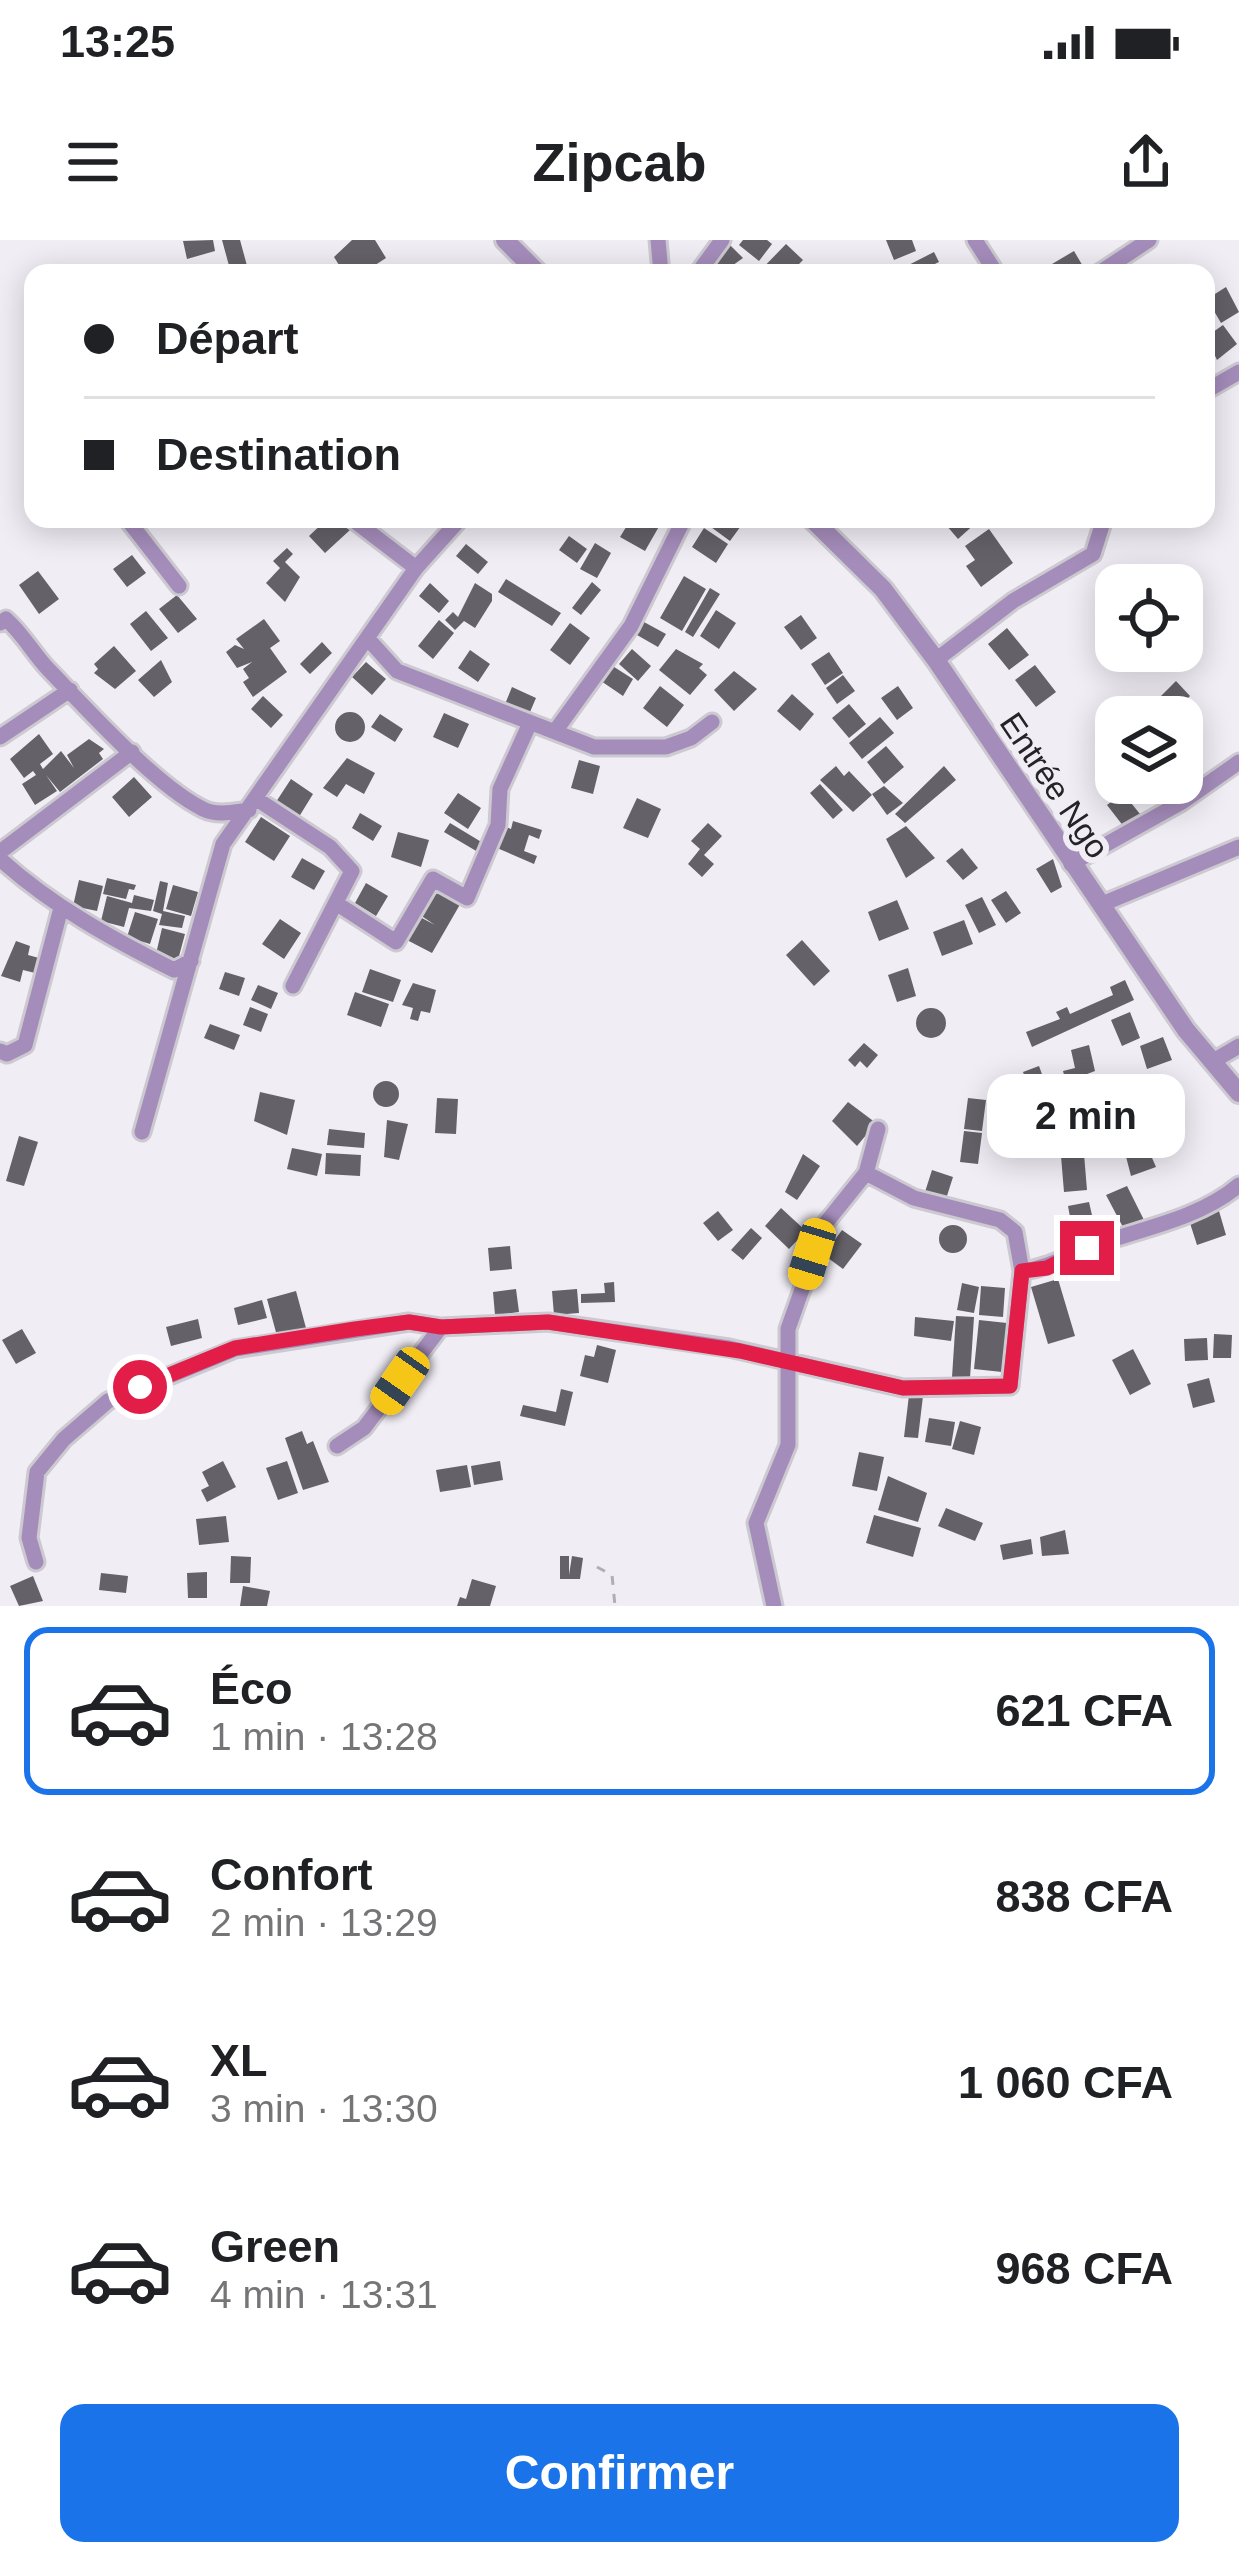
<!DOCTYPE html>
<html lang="fr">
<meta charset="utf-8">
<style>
body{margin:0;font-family:Arial,sans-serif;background:#f2f2f2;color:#202124;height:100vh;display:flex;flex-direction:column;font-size:45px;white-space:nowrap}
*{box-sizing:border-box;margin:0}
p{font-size:39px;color:#757577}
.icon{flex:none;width:66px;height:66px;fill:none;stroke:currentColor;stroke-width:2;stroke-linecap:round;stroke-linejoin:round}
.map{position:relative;height:1366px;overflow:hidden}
.details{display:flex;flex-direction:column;background:#fff;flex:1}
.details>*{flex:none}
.top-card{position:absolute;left:24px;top:24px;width:1191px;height:264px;border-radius:24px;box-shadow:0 6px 30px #0003;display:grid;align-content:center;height:264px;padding:0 60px;background:#fff}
.fabs{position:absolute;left:1095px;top:324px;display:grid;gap:24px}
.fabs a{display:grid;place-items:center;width:108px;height:108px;border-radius:24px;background:#fff;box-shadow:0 6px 30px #0003;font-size:60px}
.end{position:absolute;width:54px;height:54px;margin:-27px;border:15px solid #e11d48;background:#fff;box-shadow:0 0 0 6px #fff}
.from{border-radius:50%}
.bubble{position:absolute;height:84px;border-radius:24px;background:#fff;box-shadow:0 6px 30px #0003;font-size:39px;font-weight:700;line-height:84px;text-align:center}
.car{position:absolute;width:36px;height:72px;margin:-36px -18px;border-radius:15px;box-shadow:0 0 9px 3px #0007;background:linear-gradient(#f5c518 24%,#345 0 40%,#f5c518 0 76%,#345 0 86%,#f5c518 0)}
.top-card b{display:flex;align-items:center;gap:42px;height:114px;font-size:45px}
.top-card b+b{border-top:3px solid #e0e0e0}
.top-card i{width:30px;height:30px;background:#202124}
ul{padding:21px 0 0;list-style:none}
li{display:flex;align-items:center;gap:36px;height:168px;margin:0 24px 18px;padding:0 36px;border:6px solid transparent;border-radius:24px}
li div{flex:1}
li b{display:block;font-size:45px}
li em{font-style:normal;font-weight:700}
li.selected{border-color:#1a73e8}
li>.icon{width:108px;height:108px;stroke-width:1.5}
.cta{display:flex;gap:24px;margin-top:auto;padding:24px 60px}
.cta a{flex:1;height:138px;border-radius:24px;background:#1a73e8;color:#fff;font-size:48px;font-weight:700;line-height:138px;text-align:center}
.status{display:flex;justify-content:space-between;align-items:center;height:84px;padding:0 60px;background:#fff;direction:ltr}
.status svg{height:33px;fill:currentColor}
header{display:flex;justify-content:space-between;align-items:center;height:156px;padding:0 60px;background:#fff;font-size:54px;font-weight:700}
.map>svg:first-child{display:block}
.building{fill:#656168}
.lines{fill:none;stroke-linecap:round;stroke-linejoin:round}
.minor-casing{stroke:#ccc9d0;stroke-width:21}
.tertiary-casing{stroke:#ccc9d0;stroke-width:24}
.path{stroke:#b0adb3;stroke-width:3;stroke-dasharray:9 9;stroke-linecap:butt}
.minor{stroke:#a58dbb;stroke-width:15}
.tertiary{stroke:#a58dbb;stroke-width:18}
.route{stroke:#e11d48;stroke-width:15}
.labels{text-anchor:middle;stroke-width:12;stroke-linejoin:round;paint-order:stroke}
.street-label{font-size:33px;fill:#252326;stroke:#f1edf5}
</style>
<div class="status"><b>13:25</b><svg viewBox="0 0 49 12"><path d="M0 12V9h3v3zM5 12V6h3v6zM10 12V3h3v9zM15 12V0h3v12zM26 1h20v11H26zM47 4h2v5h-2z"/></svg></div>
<header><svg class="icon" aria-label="menu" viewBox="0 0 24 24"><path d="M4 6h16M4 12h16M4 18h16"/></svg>Zipcab<svg class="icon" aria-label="share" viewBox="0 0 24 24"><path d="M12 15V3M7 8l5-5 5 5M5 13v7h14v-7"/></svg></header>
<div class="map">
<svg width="1239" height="1366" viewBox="0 0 1239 1366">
<rect width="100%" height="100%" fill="#f1edf5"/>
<path class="building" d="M213,0L215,11L187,19L183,1Z
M222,0H240L249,33H231Z
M352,0H375L386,18L363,33H344L334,17Z
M743,0H767L772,4L759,21L739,5Z
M886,0H912L916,11L894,20Z
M786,4L803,20L790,33H758Z
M730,5L743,18L722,33L712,23Z
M1074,11L1084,28L1057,33L1052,24Z
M934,12L939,22L916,33H893Z
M1226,47L1239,72L1221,83L1207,59Z
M1223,85L1237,104L1217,120L1206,97Z
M327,279H339L350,290L325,313L309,296Z
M631,279L661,283L645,311L620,297Z
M700,279H746L730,301Z
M941,279H975L977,282L958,299Z
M704,288L728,304L716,323L692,307Z
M989,289L1013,323L981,347L966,326L975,320L965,306Z
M569,296L587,309L577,323L559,310Z
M595,303L611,313L597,338L580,329Z
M466,304L488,322L478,334L456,316Z
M287,308L293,314L285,322L300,337L285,362L266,343L280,328L273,321Z
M132,315L146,333L127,347L113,329Z
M38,331L59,359L39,374L19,345Z
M684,336L706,349L682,391L660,378Z
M506,339L561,373L552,386L498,352Z
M592,342L601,350L581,375L572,368Z
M430,343L449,361L439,373L419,356Z
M475,343L492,354V361L475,388L464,381L455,390L445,380L453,372L458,377Z
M710,348L720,354L693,397L685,392Z
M177,355L197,379L178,393L159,369Z
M716,370L736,383L719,409L700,396Z
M146,371L168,398L151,411L130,384Z
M801,375L817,398L801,410L784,387Z
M264,379L280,401L270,408L287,432L253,457L243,442L249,438L243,429L252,422L237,428L226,412L235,405L244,409L236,399Z
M439,380L454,393L433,419L418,406Z
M644,382L666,394L658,407L637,395Z
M570,383L590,398L570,425L550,410Z
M1007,388L1029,415L1009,430L988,404Z
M322,402L332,413L310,434L300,424Z
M114,406L136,431L115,449L94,433L98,429L94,424Z
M632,409L651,426L638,441L619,424Z
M676,409L703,424L699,428L707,435L690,455L659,430Z
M470,410L490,424L478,442L458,428Z
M829,412L843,433L825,445L811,424Z
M161,420L172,442L154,457L138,440Z
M366,422L386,439L372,455L352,437Z
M611,425L633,439L623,456L601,441Z
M1035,425L1056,452L1036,467L1015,440Z
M734,431L757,449L734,471L714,450Z
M843,435L855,451L837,464L826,448Z
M1176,441L1190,456L1171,475L1157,460Z
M660,446L684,465L667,487L643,468Z
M898,446L913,468L897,480L881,458Z
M512,447L536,458L527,479L503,469Z
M792,454L814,474L800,491L777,471Z
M263,456L283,475L271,488L251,469Z
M849,464L866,484L849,498L832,478Z
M335 487a15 15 0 1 1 30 0a15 15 0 1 1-30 0Z
M444,473L469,484L458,508L433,497Z
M380,474L403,489L395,502L371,487Z
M880,477L894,493L862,519L849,503Z
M39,494L53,514L40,524L43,529L61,511L74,528L67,515L89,499L104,509L99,513L103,519L60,552L46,535L57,551L35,565L22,544L36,535L33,531L24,538L10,519Z
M886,506L904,527L884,544L867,522Z
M347,518L375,533L364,554L346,544L337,557L323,548Z
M579,520L600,526L593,554L571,548Z
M836,526L844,536L849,531L872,555L853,572L820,540Z
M944,526L956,540L905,583L895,574Z
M134,537L152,557L129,577L112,557Z
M291,539L313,554L297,580L274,565Z
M1139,543H1175L1151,561Z
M820,544L843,570L833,579L810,553Z
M884,546L903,563L887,575L872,554Z
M458,553L481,568L468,589L444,573Z
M1123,553L1140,574L1124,587L1107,565Z
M637,558L661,569L648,598L623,588Z
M360,573L382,586L373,601L352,588Z
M261,577L290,596L274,621L245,602Z
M513,581L542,590L539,599L529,595L524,611L537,616L534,624L497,608L504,586L511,589Z
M450,583L488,606L483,615L444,592Z
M708,583L722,596L704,615L714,624L702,637L688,624L700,609L691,601Z
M906,586L935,618L906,638L886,599Z
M398,592L429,600L421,627L391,617Z
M962,608L978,628L963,640L946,621Z
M302,618L325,631L314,650L291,637Z
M1053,619L1062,647L1051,653L1036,629Z
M107,638L136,645L134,650L129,649L126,659L103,654Z
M79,640L103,646L97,671L73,666Z
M160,641L168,643L163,671L185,676L182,688L159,685L162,674L153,671Z
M366,643L388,656L376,676L355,663Z
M173,645L198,652L191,676L166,669Z
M437,647L462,661L432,713L407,700L420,677L435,685L420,675Z
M1006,651L1021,673L1006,683L991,660Z
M134,655L154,660L151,671L129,668L124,687L101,681L107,656L132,663Z
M982,657L996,685L979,693L965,665Z
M897,660L909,689L879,701L868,672Z
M135,672L158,679L150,704L127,697Z
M280,679L301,693L284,719L262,704Z
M964,680L973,704L942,716L933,692Z
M162,688L185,694L178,720L156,714Z
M802,700L830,731L814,746L786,715Z
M16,701L30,706L28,715L39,718L35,733L23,730L20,742L1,736Z
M908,728L916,756L897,762L888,735Z
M370,729L401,740L393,762L362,752Z
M225,732L245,738L239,756L219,749Z
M1125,740L1134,760L1032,807L1026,792L1060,779L1056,772L1067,767L1070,774L1113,755L1110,747Z
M413,743L436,750L430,773L421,771L418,781L410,779L413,768L402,765Z
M258,745L278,753L271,769L251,760Z
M355,752L389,764L381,787L347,775Z
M250,767L268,774L261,792L243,785Z
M916 783a15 15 0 1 1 30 0a15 15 0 1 1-30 0Z
M1130,772L1140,798L1122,806L1111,780Z
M210,784L240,795L234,810L204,798Z
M1163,797L1172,820L1147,829L1140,806Z
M864,803L878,815L867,828L860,821L855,827L848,820Z
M1089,805L1095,831L1066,842L1063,831L1075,828L1071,810Z
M1039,826L1047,848L1031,854L1023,832Z
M373 854a13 13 0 1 1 26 0a13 13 0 1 1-26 0Z
M260,852L295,860L287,895L254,881Z
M1066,855L1068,884L1054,885L1052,856Z
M1094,857L1099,877L1081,881L1077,861Z
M437,858L458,859L456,894L435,893Z
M968,858L986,860L982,891L964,889Z
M848,862L876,883L857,906L832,881Z
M1152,868L1155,886L1120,896L1117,879Z
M387,880L408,884L399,920L384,917Z
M329,889L365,893L364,908L327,905Z
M964,891L982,893L978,924L960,922Z
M1142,895L1156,927L1131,936L1122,901Z
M19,896L38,902L24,946L6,941Z
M292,908L322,914L317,936L287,929Z
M326,913L361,915L360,936L325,934Z
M803,914L820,926L797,960L785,952Z
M1084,914L1087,950L1064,952L1061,916Z
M932,930L953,937L946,959L925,952Z
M1127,946L1146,984L1125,991L1106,955Z
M1089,962L1094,984L1072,988L1068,966Z
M781,968L806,991L789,1009L765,986Z
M718,971L733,990L718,1001L703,983Z
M1219,971L1226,995L1197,1005L1189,980Z
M939 999a14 14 0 1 1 28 0a14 14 0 1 1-28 0Z
M751,988L762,998L743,1020L731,1010Z
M842,990L862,1004L843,1029L824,1015Z
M510,1006L512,1029L490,1031L488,1008Z
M1058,1039L1075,1096L1048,1104L1031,1047Z
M614,1042L615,1062L581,1063V1054L605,1053L604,1043Z
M962,1043L979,1047L974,1073L957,1070Z
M981,1046L1005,1048L1003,1077L979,1075Z
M516,1049L519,1072L495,1075L493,1052Z
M577,1049L579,1073L554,1075L552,1051Z
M296,1051L306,1088L277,1096L267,1059Z
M262,1060L267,1078L238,1085L234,1068Z
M956,1076L974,1077L970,1138L952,1137Z
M915,1077L954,1081L951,1101L914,1096Z
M198,1079L202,1098L171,1106L166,1087Z
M979,1080L1007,1083L1002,1132L974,1129Z
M22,1089L36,1113L16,1124L2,1100Z
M1214,1094L1232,1095L1231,1118H1213Z
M1207,1098L1208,1120L1185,1121L1184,1099Z
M597,1105L616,1110L608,1143L580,1136L585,1115L594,1117Z
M1133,1109L1151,1144L1130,1155L1112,1120Z
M1209,1138L1215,1162L1193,1168L1187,1144Z
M561,1149L573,1152L565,1186L520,1176L523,1165L556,1172Z
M909,1155L923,1156L918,1198L904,1197Z
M929,1178L955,1182L951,1206L925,1202Z
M960,1181L981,1187L974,1215L952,1209Z
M302,1191L307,1204L313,1201L329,1242L303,1250L285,1198Z
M859,1212L884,1217L877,1251L852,1246Z
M223,1221L236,1247L207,1262L201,1250L209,1246L202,1232Z
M287,1221L298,1253L278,1260L266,1228Z
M500,1221L503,1240L474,1245L471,1226Z
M467,1225L471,1247L440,1252L436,1230Z
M888,1236L927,1253L918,1282L878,1270Z
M946,1268L983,1283L975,1301L938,1286Z
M874,1275L921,1288L913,1317L866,1303Z
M226,1276L229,1302L199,1305L196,1279Z
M1065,1290L1069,1314L1042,1316L1040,1297Z
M1031,1299L1033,1314L1003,1320L1000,1305Z
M231,1316L251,1317L250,1343H230Z
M560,1316H569V1335L572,1316L583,1318L580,1339H560Z
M207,1332V1358H188L187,1333Z
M101,1333L128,1336L126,1353L99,1350Z
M33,1336L43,1361L19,1366L10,1346Z
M472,1339L496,1346L490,1366H457L460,1357L466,1359Z
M243,1346L270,1351L267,1366H240Z"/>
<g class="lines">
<defs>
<path id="minor" d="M658,0L661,33
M975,0L996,33
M698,33L722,0
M1099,33L1149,0
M1206,151L1239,132
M127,279L179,346
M352,279L416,328
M0,383L6,379C23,394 33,413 48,429C86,468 156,546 203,569C217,576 234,572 249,570
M369,400L397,431L594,507H666L691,498L712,482
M936,420L1013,361L1093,314L1104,279
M556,490L631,386L684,279
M0,497L70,450
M255,558L330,607L352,631L293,746
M0,612L132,512
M0,619C52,666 112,699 174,730L191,721
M1071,624L1182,562L1239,522
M339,665L396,702L433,639L467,658L498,585L500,549L529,485
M1100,665L1239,607
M0,811L7,814L25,805L61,668
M1215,820L1239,806
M142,892L223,604L416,328L460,279
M866,933L914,958L1000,980L1015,992L1022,1031
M337,1206L364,1188L441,1087
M36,1322L29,1298L37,1232L64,1199L108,1161L235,1109L409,1082L441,1087L548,1082L729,1108L903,1148L1010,1146L1022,1031C1049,1028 1067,1015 1092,1006C1140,989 1199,979 1239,945
M774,1366L756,1283L788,1205V1089L825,984L866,933L878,889"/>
<path id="tertiary" d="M505,0L538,33
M812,279L883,349L936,420L1186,790L1239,853"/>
</defs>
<use href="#minor" class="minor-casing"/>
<use href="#tertiary" class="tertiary-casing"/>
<path class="path" d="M597,1327L612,1335L615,1366"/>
<use href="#minor" class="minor"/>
<use href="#tertiary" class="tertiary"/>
</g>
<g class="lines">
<path class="route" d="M140,1147L235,1108L355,1089L409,1082L441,1087L548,1082L740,1111L903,1148L1010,1146L1022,1031L1047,1028L1087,1008"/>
</g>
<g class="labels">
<g class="street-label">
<text transform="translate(1055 545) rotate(56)" y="12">Entrée Ngo</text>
</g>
</g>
</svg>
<div class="fabs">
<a><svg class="icon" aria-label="locate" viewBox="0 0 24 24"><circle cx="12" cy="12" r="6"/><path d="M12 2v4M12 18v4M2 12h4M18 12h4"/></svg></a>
<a><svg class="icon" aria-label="layers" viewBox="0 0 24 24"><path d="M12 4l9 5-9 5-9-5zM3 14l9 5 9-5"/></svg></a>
</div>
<i class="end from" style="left:140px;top:1147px"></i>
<i class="end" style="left:1087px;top:1008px"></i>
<div class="bubble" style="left:987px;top:834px;width:198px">2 min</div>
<i class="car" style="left:812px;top:1014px;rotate:197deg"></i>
<i class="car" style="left:400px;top:1141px;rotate:215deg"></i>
<div class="top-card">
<b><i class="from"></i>Départ</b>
<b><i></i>Destination</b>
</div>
</div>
<section class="details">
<ul>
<li class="selected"><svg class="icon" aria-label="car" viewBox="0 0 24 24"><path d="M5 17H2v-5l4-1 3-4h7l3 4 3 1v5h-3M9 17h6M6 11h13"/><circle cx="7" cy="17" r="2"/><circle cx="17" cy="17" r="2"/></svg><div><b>Éco</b><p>1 min · 13:28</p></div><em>621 CFA</em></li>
<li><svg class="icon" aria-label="car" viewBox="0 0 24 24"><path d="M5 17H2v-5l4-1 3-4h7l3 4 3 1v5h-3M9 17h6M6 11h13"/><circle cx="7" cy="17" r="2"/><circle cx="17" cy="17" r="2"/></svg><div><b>Confort</b><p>2 min · 13:29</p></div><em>838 CFA</em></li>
<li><svg class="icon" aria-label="car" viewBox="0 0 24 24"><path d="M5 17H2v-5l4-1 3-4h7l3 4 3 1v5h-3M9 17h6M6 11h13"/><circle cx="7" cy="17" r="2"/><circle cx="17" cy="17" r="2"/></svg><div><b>XL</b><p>3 min · 13:30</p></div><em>1 060 CFA</em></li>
<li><svg class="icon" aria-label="car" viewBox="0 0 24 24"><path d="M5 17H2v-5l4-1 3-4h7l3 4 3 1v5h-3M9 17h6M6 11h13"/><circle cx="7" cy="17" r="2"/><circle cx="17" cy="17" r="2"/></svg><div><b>Green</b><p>4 min · 13:31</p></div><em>968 CFA</em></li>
</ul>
<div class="cta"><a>Confirmer</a></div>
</section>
